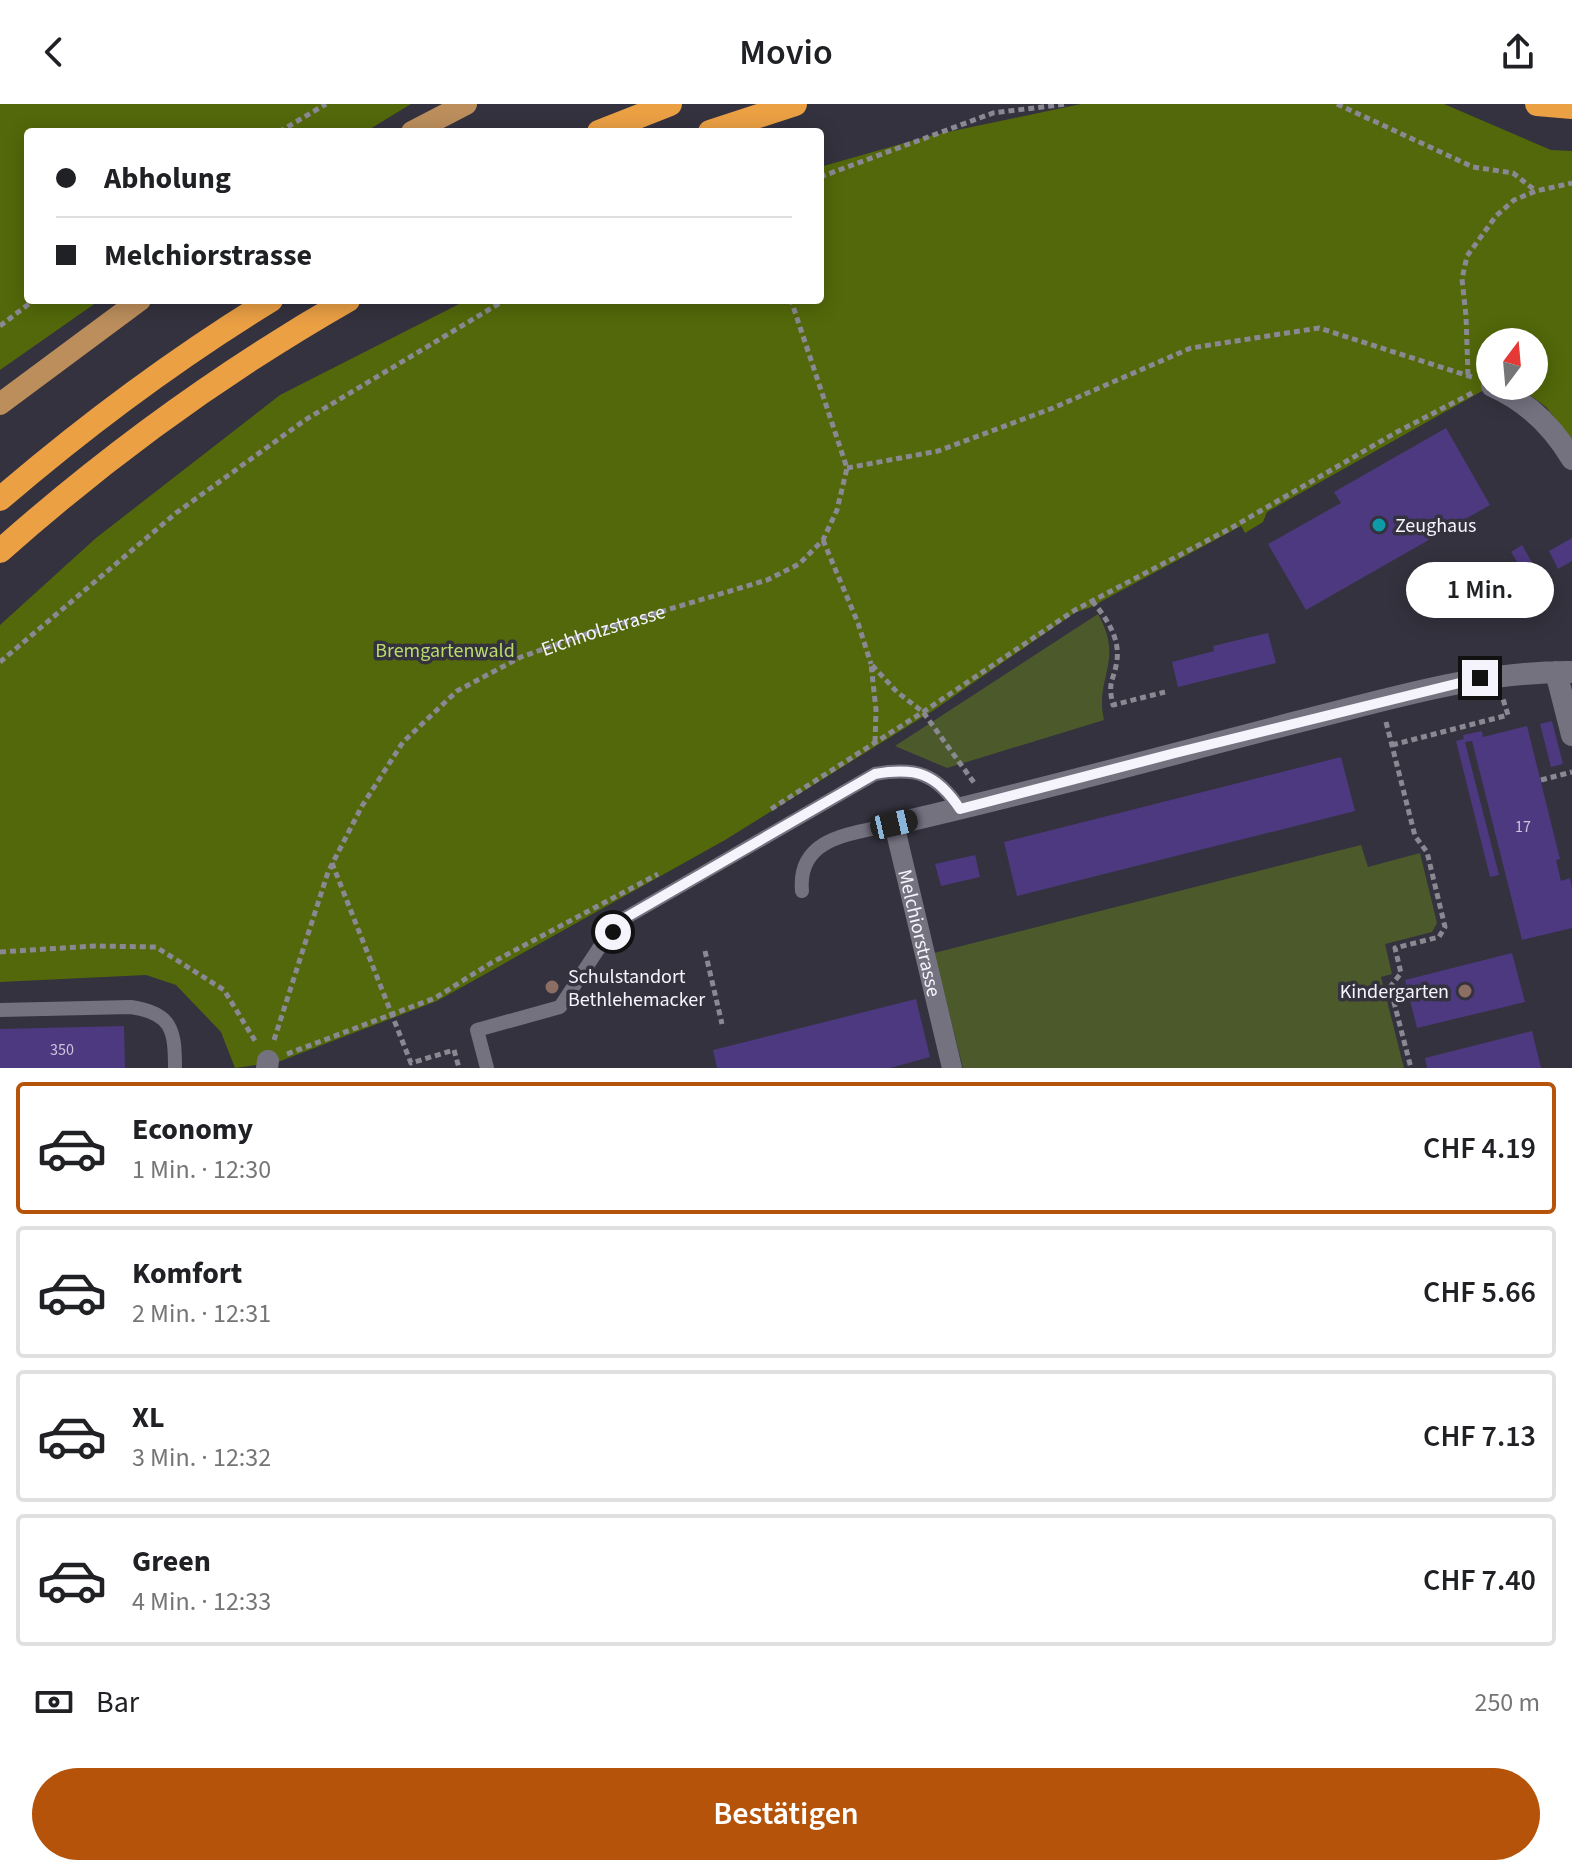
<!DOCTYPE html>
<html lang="de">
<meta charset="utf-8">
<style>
body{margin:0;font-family:"Source Sans 3",sans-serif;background:#f2f2f2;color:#202124;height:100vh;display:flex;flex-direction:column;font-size:30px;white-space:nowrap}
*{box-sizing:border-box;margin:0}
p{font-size:26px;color:#757577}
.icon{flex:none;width:44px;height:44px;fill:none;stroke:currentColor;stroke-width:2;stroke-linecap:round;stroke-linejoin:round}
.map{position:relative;height:964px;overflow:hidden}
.side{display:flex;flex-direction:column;background:#fff;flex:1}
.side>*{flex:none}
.hud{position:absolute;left:24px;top:24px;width:800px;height:176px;border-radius:8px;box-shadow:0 4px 20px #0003;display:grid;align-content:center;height:176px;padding:0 32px;background:#fff}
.needle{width:52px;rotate:16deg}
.tools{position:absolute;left:1476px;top:224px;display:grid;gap:16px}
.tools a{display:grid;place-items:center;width:72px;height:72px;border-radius:50%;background:#fff;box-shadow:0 4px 20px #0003;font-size:40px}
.end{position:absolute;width:36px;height:36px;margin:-18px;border:10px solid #f5f4fc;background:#111;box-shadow:0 0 0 4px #111}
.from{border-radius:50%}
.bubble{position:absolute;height:56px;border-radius:28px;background:#fff;box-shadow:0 4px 20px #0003;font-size:26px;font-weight:600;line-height:56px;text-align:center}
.car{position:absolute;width:24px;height:48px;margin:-24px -12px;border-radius:10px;box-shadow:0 0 6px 2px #0007;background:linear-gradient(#222 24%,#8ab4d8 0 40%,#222 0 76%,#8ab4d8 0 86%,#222 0)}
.hud b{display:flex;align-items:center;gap:28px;height:76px;font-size:30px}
.hud b+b{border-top:2px solid #e0e0e0}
.hud i{width:20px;height:20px;background:#202124}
ul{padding:14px 0 0;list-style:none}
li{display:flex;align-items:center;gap:24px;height:132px;margin:0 16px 12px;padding:0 16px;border:4px solid #e0e0e0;border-radius:8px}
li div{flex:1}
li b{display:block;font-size:30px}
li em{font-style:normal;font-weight:600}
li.current{border-color:#b45309}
li>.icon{width:72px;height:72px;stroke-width:1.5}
.pay{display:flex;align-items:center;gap:20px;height:88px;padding:0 32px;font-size:30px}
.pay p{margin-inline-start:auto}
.button{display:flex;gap:16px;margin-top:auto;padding:16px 32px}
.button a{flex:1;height:92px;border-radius:48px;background:#b45309;color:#fff;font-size:32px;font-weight:600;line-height:92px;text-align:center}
header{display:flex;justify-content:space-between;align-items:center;height:104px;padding:0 32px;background:#fff;font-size:36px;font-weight:600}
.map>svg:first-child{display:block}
.green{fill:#4c5a2b}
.forest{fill:#53680a}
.building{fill:#4d397f}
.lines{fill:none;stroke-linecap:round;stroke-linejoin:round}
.path{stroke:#8a8993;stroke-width:5;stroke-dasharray:6 4;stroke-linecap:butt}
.service{stroke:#757280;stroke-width:14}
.pedestrian{stroke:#757280;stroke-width:20}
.minor{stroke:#757280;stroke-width:22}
.primary{stroke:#bc8e5c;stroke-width:22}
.motorway{stroke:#eba044;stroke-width:24}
.route{stroke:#f5f4fc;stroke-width:10}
.culture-dot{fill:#0f9aa8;stroke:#34323e;stroke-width:3}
.education-dot{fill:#8d6e63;stroke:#34323e;stroke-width:3}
.labels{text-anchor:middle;stroke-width:7;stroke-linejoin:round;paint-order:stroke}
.number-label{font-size:16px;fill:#cbc5dd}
.poi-label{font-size:20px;fill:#f5f4fc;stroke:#34323e;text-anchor:start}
.street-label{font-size:20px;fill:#f5f4fc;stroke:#34323e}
.park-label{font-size:20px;fill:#badb6b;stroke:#34323e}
</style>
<header><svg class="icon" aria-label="back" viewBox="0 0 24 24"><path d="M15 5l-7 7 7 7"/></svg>Movio<svg class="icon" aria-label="share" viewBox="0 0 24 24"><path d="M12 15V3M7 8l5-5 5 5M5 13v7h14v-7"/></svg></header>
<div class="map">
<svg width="1572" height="964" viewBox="0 0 1572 964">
<rect width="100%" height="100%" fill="#34323e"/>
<path class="green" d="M1098,510C1125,558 1094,573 1104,616L947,664L895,642Z
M1361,741L1368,763L1420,749L1437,819L1432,828L1385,840L1392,870L1381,873L1404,964H963L934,849Z"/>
<path class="forest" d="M0,0H411L365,28H28V196H100L0,266Z
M1081,0H1444L1551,46L1572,47V335L1546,303L1518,282H1534V238H1490L1491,282L1267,408L1263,418L1245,429L1241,422L1089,504L1076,508L934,606L725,736L437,897L278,958L235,964L221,928L176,881L146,871L0,878V521L96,434L280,291L467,196H820V63L929,32Z"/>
<path class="building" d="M1446,324L1490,401L1306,506L1268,440L1341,399L1334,388Z
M1572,434V457L1558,465L1549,447Z
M1522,441L1533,460L1522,466L1511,448Z
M1268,529L1276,559L1178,583L1172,558L1214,547L1213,542Z
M1552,617L1563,660L1551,663L1540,620Z
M1527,622L1560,755L1556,756L1561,777L1570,774L1572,784V824L1522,836L1472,637L1465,638L1499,771L1490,773L1456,637L1464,635L1463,631L1482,627L1483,633Z
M1341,653L1355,707L1017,792L1004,738Z
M975,751L980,773L941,782L935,760Z
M1512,849L1525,898L1417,924L1405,876Z
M916,895L930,953L890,964H717L713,946Z
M124,922L125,964H0V925Z
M1532,927L1541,964H1427L1425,954Z"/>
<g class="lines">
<g class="path">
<path d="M1337,0L1473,63L1513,69L1536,87"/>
<path d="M279,28L326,0"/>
<path d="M820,73L993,9L1066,0"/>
<path d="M0,222L34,196"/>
<path d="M1468,271L1466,212L1462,175L1467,152L1496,112L1514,96L1536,87L1572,79"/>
<path d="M847,364L938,347L1053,304L1191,244L1319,224L1475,274"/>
<path d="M823,436L858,519L871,560"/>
<path d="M1092,497C1106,513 1120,534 1117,556C1114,578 1107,576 1113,601L1165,588"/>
<path d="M0,558L176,409L305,316L505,196"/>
<path d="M1386,618L1415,732L1427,748L1445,823L1439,833L1395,844L1401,869L1390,883L1411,964"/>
<path d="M875,638L876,606L871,560L897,588L923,608L975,680"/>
<path d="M1392,641L1508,611L1503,595"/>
<path d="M1541,676L1572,668"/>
<path d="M771,705L923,608L1075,506L1231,424L1397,328L1474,288"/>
<path d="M332,759L411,959L454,946L459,964"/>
<path d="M705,847L722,920"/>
<path d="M0,848L95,842L156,843L224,886L257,940"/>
<path id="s1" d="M274,936L328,768L362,702L403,638L457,587L521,553L586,530L767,476L799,460L823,436L837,406L847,364L791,196"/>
<path d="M287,950L435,894L491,859L658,770"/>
</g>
<path class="service" d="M802,787C797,732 853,730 894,720
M0,906L131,903C172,909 175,926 175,964
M487,964L477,926L560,903L601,841L625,814L875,670C916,663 936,669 960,705"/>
<path class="pedestrian" id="s2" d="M894,720L952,964"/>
<path class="minor" d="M1492,282C1526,297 1553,323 1572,355
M1556,568L1572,631
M894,720C1031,689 1168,651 1305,616C1393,594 1481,567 1572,568
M267,964L268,957"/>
<path class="primary" d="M412,28L466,0
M0,300L140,196"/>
<path class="motorway" d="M1537,0L1572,3
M599,28L670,0
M710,28L795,0
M0,395C85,322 175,255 271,196
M0,447C107,352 224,267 348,196"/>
</g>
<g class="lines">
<path class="route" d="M613,828L625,814L875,670C916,663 936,669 960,705L1175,649L1480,574"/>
</g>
<circle class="culture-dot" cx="1379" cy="421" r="8"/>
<g class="education-dot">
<circle cx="552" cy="883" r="8"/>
<circle cx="1465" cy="887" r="8"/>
</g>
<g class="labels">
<g class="number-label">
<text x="1523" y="728">17</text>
<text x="62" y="951">350</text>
</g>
<g class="poi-label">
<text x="1395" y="428">Zeughaus</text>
<text x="568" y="879">Schulstandort<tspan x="568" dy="23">Bethlehemacker</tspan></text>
<text x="1449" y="894" text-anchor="end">Kindergarten</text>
</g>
<g class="street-label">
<text dy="7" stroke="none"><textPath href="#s1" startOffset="560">Eichholzstrasse</textPath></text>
<text dy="7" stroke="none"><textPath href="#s2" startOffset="112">Melchiorstrasse</textPath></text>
</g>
<g class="park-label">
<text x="445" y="553">Bremgartenwald</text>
</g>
</g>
</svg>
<div class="tools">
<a><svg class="needle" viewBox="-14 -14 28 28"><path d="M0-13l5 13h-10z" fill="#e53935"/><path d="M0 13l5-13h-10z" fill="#757577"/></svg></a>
</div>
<i class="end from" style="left:613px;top:828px"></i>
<i class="end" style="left:1480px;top:574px"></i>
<div class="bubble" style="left:1406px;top:458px;width:148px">1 Min.</div>
<i class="car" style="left:894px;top:720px;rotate:77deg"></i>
<div class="hud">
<b><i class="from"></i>Abholung</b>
<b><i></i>Melchiorstrasse</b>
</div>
</div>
<section class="side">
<ul>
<li class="current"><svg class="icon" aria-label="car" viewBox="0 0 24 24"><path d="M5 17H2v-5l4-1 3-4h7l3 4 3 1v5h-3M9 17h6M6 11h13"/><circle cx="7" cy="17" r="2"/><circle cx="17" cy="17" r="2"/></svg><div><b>Economy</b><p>1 Min. · 12:30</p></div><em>CHF 4.19</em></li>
<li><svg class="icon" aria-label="car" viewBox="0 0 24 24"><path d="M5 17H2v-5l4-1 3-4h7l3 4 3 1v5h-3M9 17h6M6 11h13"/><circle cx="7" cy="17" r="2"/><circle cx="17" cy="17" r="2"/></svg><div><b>Komfort</b><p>2 Min. · 12:31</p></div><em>CHF 5.66</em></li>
<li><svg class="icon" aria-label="car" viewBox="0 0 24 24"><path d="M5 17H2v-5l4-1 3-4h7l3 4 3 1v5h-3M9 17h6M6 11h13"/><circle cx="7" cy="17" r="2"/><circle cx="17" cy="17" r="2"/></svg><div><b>XL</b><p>3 Min. · 12:32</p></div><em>CHF 7.13</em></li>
<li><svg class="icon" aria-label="car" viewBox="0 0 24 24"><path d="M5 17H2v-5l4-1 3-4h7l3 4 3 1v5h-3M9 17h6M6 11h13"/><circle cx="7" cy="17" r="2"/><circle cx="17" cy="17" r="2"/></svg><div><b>Green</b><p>4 Min. · 12:33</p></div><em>CHF 7.40</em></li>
</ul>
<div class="pay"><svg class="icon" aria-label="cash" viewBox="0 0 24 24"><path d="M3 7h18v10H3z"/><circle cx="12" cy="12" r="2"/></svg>Bar<p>250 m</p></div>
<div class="button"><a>Bestätigen</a></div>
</section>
